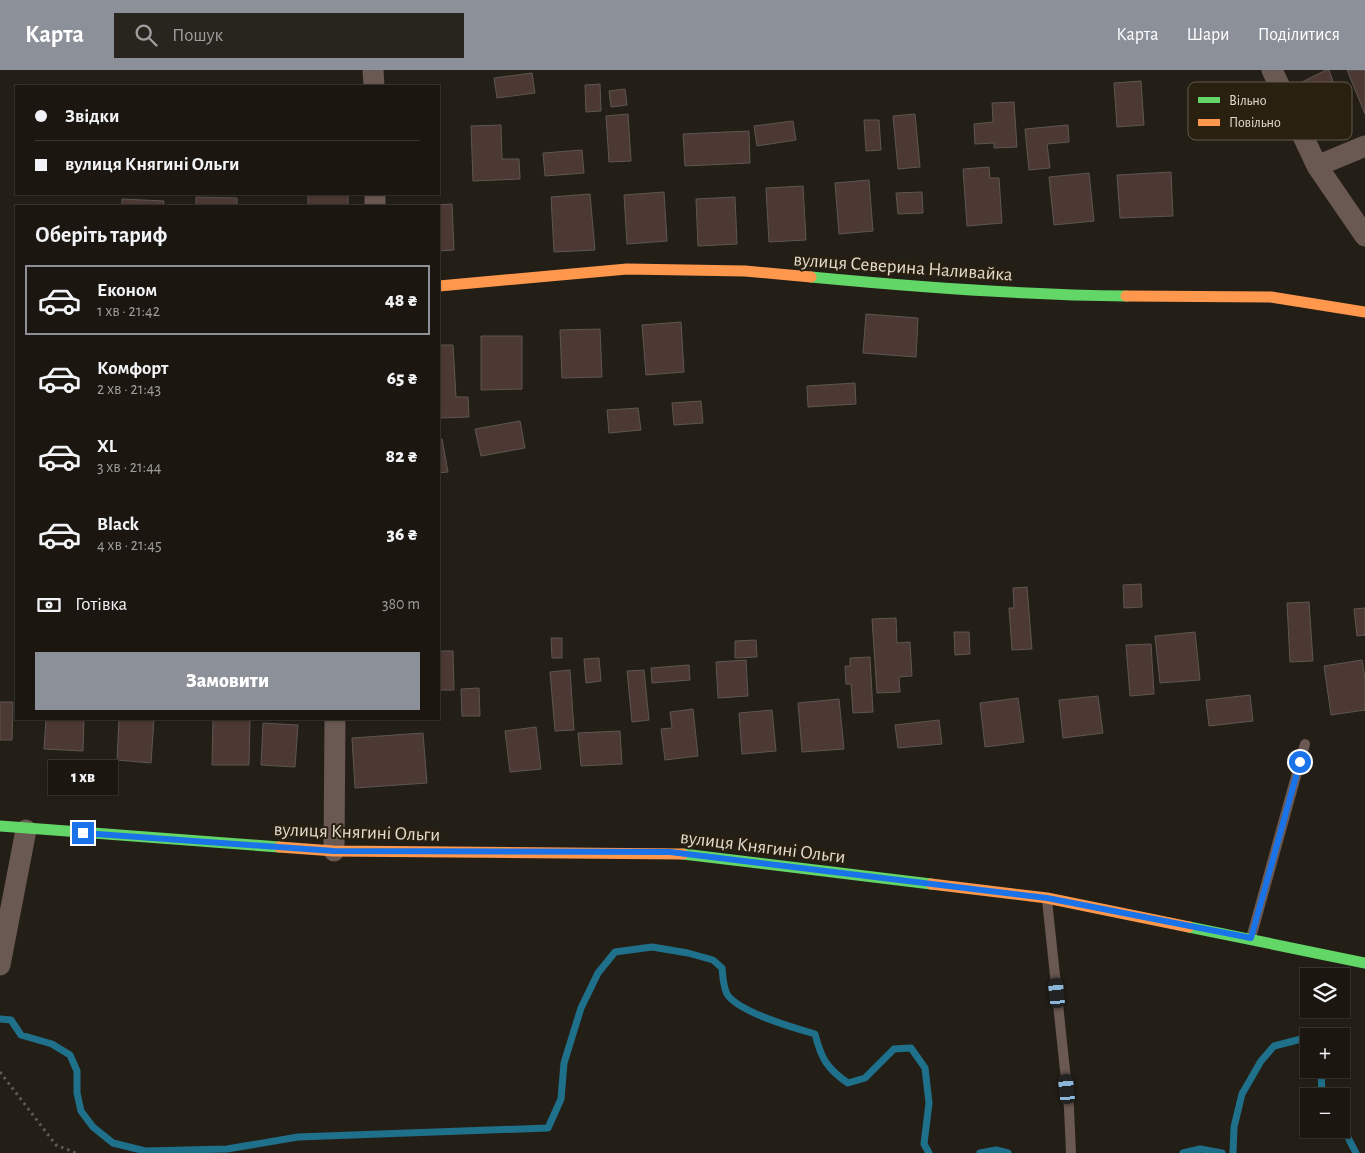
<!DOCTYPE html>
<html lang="uk">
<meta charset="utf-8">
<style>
body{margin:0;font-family:"Alegreya Sans",sans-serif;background:#28241e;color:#f1f3f6;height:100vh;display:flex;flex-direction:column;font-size:19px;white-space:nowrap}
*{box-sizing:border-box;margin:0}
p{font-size:16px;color:#a09f9f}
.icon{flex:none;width:28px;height:28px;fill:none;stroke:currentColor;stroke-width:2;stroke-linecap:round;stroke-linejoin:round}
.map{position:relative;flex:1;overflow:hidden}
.drawer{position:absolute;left:15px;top:135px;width:425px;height:515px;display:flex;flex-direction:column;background:#1b1710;border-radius:0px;box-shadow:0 1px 4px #0004,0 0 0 1px #393630}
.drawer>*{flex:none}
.guide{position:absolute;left:15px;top:15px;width:425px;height:110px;border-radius:0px;box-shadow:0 1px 4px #0004,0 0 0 1px #393630;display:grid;align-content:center;height:110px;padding:0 20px;background:#1b1710}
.tools{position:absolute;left:1300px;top:898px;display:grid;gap:10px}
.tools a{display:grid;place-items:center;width:50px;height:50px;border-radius:0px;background:#1b1710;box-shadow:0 1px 4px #0004,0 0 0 1px #393630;font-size:25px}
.end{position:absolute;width:22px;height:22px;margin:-11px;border:6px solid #1a73e8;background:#fff;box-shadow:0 0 0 2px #fff}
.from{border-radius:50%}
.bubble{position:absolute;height:35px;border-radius:0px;background:#1b1710;box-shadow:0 1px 4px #0004,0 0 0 1px #393630;font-size:16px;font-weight:800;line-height:35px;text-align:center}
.car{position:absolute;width:15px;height:30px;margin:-15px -8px;border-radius:6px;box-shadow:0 0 4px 1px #0007;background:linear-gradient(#222 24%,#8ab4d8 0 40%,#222 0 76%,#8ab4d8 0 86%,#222 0)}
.guide b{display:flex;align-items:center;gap:18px;height:48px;font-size:19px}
.guide b+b{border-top:1px solid #393630}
.guide i{width:12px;height:12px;background:#f1f3f6}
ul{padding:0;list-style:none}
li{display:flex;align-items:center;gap:15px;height:70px;margin:0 10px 8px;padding:0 10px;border:2px solid transparent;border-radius:0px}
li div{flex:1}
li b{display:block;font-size:19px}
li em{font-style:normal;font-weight:800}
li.selected{border-color:#8c9099}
li>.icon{width:45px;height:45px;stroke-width:1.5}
h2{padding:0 20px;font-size:22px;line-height:60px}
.pay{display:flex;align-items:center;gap:12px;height:55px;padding:0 20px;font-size:19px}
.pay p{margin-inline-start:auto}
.cta{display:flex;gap:10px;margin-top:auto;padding:10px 20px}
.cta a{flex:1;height:58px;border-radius:0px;background:#8c9099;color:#fff;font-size:20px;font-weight:800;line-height:58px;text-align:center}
header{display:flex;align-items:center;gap:30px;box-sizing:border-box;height:70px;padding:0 25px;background:#8c9099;color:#fff}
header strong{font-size:24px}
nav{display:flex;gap:28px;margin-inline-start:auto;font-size:18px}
.search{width:350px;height:45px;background:#28241e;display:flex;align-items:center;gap:12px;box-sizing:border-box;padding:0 18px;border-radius:0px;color:#a09f9f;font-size:19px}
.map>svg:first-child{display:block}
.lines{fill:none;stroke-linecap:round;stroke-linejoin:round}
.stream{stroke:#1f708a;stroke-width:7}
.building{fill:#4c3934;stroke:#5d5651}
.path{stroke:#645853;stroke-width:3;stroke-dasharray:2.5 4;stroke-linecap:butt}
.lane{stroke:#6a5852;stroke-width:10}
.street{stroke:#6a5852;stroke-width:21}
.fast{stroke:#63d668;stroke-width:11}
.slow{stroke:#ff974d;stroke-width:11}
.route{stroke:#1a73e8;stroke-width:6}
.labels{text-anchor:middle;stroke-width:4;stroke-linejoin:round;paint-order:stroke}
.street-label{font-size:19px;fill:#e3dcd1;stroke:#2a2010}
.key{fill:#2a2010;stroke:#62584a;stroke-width:1}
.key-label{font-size:14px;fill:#e3dcd1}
</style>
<header>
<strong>Карта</strong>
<div class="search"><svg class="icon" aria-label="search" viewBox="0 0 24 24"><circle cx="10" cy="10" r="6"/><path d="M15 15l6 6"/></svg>Пошук</div>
<nav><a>Карта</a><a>Шари</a><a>Поділитися</a></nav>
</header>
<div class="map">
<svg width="1365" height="1083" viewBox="0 0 1365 1083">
<rect width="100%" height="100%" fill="#241f16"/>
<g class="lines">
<path class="stream" d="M0,949L11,950L21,965L52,974L70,985L77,1001V1023L81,1041L93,1057L113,1073L145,1081L227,1079L298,1067L548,1058L561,1029L564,993L581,938L598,903L615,882L652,877L688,883L713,890L722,898C723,907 723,916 727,924C738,942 794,958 815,964C821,988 827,999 848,1013L865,1008L894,979L911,978L925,998L929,1033L924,1074L929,1083
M1314,966H1318
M1321,999L1322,1026
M1341,1054L1356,1083
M980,1083L996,1080L1008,1083
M1183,1083L1200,1079L1222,1083
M1233,1083L1234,1057L1242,1024L1261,991L1274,976L1309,967"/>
</g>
<path class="building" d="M1326,0H1329L1348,56L1328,57L1300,13Z
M1347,0H1365V44Z
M532,3L535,23L497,28L494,8Z
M1141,11L1144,55L1117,57L1114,13Z
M600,14L601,41L586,42L585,15Z
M625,19L627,35L611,37L609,21Z
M1014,32L1017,77L994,78V73L975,74L974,54L993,52L992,33Z
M628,44L631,91L609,92L606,46Z
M915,44L920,97L898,99L893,46Z
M864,50H879L881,80L866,81Z
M793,51L796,70L757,76L754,56Z
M501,55L502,89H519L520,109L473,111L471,56Z
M1068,55L1069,72L1047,74L1050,98L1029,100L1025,59Z
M749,61L750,93L685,96L683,64Z
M582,80L584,103L545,106L543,83Z
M989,97L990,108H999L1002,153L967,156L963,99Z
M1171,102L1173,146L1120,148L1117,105Z
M1089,103L1094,151L1054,155L1049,107Z
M869,110L873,161L839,164L835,113Z
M803,116L806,170L769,172L766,118Z
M664,122L667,171L627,174L624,125Z
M922,122L923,143L898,144L896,123Z
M308,124H348V136H308Z
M590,124L595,180L554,182L551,127Z
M196,127L237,128V136H196Z
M735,127L737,174L698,176L696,129Z
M122,129L164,131L163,136H122Z
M452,134L454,180L439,181V136H418Z
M866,244L918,248L916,287L863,283Z
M681,252L684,302L646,305L642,255Z
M600,259L602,307L562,308L560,260Z
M481,266H522V319L481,320Z
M439,275H453L456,327H468L469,347L441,348L440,327H439Z
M855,313L856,334L808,337L807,316Z
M701,331L703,353L674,355L672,333Z
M638,338L641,360L609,363L607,340Z
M520,351L525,378L481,386L475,359Z
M439,369H442L448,402L439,403Z
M1141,514L1142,537L1124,538L1123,515Z
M1027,517L1032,579L1012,580L1009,538H1014L1013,518Z
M1309,532L1313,591L1290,592L1287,533Z
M1365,538V565L1357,566L1354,539Z
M896,548L897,573L910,572L912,606L899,607L900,622L877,623L872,549Z
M954,562H969L970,584L955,585Z
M1195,562L1200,610L1160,613L1155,566Z
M551,568H562V588H552Z
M756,570L757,587L735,588V571Z
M1151,574L1154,624L1130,626L1126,575Z
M439,581H453L454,620H439Z
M870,587L873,642L853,643L851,614H846L845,596H850V588Z
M599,588L601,611L586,613L584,589Z
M746,590L748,626L718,628L716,592Z
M1362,590L1365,609V640L1331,645L1324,596Z
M689,595L690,610L652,613L651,598Z
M570,600L574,660L555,661L550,602Z
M644,600L649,650L632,652L627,601Z
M479,618L480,646H462L461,619Z
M1250,625L1253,651L1209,656L1206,630Z
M1098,626L1103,663L1063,668L1059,630Z
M1018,628L1024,672L985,677L980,633Z
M839,629L844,679L802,682L798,633Z
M0,632H13L12,670H0Z
M693,639L698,686L665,690L661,659L672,658L670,642Z
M772,640L776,681L742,684L739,643Z
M46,649H84L83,681L44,679Z
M119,649H154L151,693L117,690Z
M213,649H250L249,695H212Z
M939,650L942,674L898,678L895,655Z
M263,653L298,655L295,697L261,695Z
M536,657L541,699L510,702L505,661Z
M620,661L622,694L581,696L578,663Z
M423,663L427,713L355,718L352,668Z"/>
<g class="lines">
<path class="path" d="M0,1002L56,1075L76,1083"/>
<path class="lane" d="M1047,830L1069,1038L1071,1083
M1251,868L1305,674"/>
<path class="street" d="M373,0L374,16
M1272,0L1317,96L1365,166
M1317,96L1365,76
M375,136V124
M334,781L335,649
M0,895L26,760"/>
<path class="fast" d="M811,207C916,217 1021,225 1126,226
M0,756L279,777
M683,784L931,814
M1189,857L1365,893"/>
<path class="slow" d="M439,216L627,199L745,201L811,207
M1126,226L1271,227L1365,242
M279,777L334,781L683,784
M931,814L1047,828L1189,857"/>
</g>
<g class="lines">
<path class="route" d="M83,763L334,781L670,782L1047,828L1251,868L1300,692"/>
</g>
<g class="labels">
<g class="street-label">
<text transform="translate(903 196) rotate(4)" y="7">вулиця Северина Наливайка</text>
<text transform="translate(357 761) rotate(2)" y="7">вулиця Княгині Ольги</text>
<text transform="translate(763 776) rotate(7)" y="7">вулиця Княгині Ольги</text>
</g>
</g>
<rect x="1188" y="12" width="164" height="58" rx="8" class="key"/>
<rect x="1198" y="27" width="22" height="6" fill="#63d668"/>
<rect x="1198" y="49" width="22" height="7" fill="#ff974d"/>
<g class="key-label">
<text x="1229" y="35">Вільно</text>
<text x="1229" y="57">Повільно</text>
</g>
</svg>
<div class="tools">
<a><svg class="icon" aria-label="layers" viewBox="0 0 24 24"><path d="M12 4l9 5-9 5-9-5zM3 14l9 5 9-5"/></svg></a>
<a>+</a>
<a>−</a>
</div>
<i class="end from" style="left:1300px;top:692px"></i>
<i class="end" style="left:83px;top:763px"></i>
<div class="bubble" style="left:48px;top:690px;width:70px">1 хв</div>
<i class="car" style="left:1057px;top:923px;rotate:354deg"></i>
<i class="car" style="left:1067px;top:1019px;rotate:354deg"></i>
<div class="guide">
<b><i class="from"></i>Звідки</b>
<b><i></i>вулиця Княгині Ольги</b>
</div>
<section class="drawer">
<h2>Оберіть тариф</h2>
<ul>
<li class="selected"><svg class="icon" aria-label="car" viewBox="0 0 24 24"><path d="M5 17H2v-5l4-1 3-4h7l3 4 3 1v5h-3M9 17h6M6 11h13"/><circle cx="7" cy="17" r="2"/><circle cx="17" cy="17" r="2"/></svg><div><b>Економ</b><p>1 хв · 21:42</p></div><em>48 ₴</em></li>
<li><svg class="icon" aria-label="car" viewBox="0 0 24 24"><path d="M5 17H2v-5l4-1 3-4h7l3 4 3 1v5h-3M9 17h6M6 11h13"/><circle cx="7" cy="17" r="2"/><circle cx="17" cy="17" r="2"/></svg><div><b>Комфорт</b><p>2 хв · 21:43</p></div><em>65 ₴</em></li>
<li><svg class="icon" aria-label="car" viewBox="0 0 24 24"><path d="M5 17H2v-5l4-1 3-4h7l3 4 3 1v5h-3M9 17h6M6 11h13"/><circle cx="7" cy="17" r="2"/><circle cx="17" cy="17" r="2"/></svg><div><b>XL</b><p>3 хв · 21:44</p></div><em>82 ₴</em></li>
<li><svg class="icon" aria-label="car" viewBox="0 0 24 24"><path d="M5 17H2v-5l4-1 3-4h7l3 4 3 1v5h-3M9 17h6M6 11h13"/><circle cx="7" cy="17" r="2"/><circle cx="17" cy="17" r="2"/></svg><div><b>Black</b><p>4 хв · 21:45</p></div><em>36 ₴</em></li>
</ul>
<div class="pay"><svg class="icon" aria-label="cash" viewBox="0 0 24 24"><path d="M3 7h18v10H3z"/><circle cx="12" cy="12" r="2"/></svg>Готівка<p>380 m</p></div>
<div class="cta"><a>Замовити</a></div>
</section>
</div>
